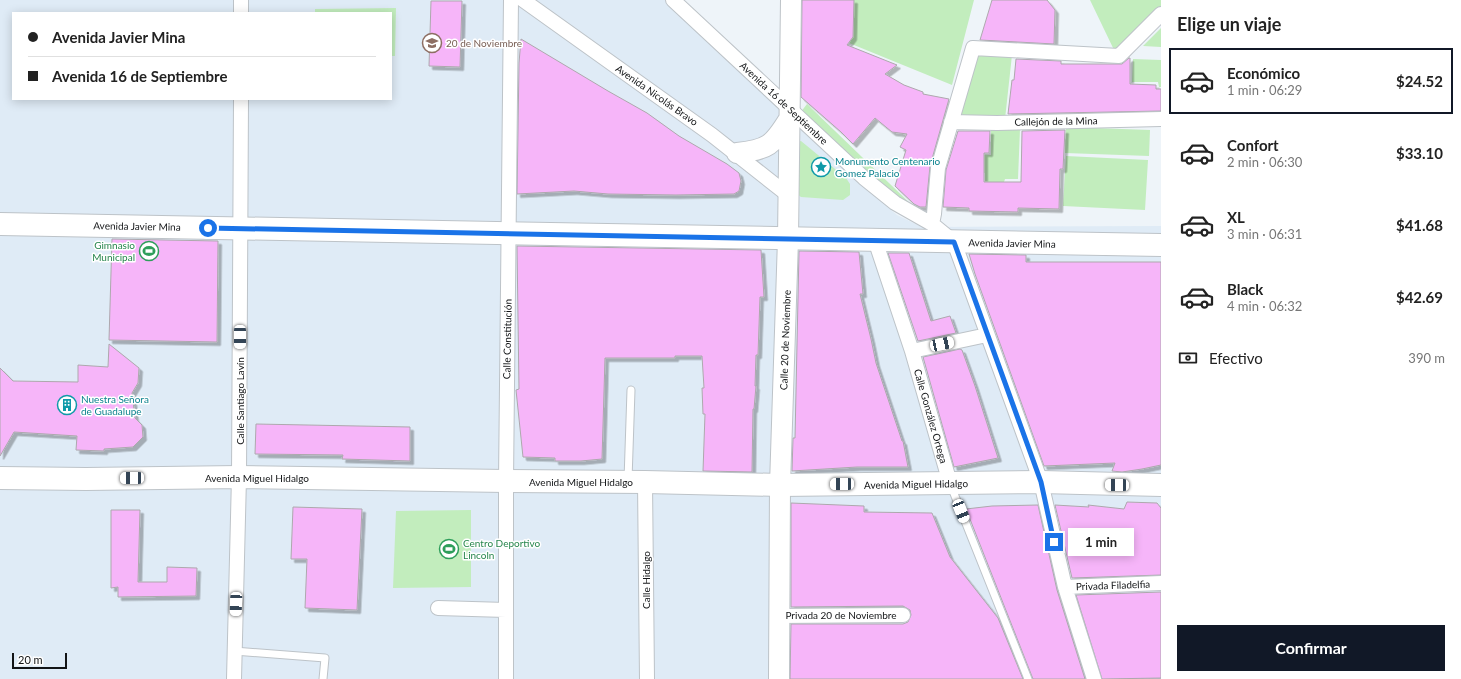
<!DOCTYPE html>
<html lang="es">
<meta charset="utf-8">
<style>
body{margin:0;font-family:Lato,sans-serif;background:#f2f2f2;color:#222;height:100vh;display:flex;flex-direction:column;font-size:15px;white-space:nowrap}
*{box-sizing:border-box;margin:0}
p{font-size:13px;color:#767676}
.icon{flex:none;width:22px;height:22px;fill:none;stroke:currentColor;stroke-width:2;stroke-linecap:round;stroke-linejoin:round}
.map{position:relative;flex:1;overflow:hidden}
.side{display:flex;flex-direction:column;background:#fff;width:300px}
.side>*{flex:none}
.banner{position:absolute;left:12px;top:12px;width:380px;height:88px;border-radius:0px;box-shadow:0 2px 10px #0003;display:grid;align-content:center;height:88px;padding:0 16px;background:#fff}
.scale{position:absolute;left:12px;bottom:10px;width:55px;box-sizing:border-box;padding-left:4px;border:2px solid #121416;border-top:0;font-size:11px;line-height:14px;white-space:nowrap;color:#121416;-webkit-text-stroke:3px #fff;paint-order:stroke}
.end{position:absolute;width:18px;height:18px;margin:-9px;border:5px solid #1a73e8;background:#fff;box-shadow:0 0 0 2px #fff}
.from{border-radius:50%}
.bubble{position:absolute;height:28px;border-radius:0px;background:#fff;box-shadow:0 2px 10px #0003;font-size:13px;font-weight:700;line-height:28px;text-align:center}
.car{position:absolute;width:12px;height:24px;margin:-12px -6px;border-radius:5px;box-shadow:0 0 3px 1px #0007;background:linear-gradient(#fff 24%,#345 0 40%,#fff 0 76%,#345 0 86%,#fff 0)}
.banner b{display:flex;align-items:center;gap:14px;height:38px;font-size:15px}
.banner b+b{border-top:1px solid #e0e0e0}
.banner i{width:10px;height:10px;background:#222}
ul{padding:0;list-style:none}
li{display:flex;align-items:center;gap:12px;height:66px;margin:0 8px 6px;padding:0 8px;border:2px solid transparent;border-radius:0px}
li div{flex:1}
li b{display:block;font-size:15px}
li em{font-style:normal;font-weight:700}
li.selected{border-color:#111827}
li>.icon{width:36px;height:36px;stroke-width:1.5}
h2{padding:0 16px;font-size:18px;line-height:48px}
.pay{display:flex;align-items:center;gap:10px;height:44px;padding:0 16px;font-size:15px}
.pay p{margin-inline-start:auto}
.cta{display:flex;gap:8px;margin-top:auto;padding:8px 16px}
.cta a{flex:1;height:46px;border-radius:0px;background:#111827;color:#fff;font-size:16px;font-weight:700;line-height:46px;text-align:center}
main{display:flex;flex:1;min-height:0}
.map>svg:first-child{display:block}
.built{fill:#dfebf6;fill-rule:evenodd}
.green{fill:#c2edbd}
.building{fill:#f6b5f9;stroke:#ada8ad;filter:url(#shadow)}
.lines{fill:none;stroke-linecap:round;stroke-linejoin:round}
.lane-casing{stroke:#bdc3c8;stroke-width:9}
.street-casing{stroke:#bdc3c8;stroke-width:16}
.secondary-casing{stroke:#bdc3c8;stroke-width:22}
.primary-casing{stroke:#bdc3c8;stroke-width:24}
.lane{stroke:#fff;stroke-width:7}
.street{stroke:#fff;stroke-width:14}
.secondary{stroke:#fff;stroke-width:20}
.primary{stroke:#fff;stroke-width:22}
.route{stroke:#1a73e8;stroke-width:5}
.labels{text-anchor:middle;stroke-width:3;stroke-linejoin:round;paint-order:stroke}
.education-label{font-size:10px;fill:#785e54;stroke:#fff;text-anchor:start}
.street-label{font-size:10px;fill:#121416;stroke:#fff}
.culture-label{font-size:10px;fill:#0d838f;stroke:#fff;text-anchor:start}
.leisure-label{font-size:10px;fill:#27864d;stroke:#fff;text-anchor:end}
</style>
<main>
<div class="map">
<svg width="1161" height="679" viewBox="0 0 1161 679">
<defs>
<filter id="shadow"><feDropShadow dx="3.5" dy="3.5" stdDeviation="0" flood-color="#0004"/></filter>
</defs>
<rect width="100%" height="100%" fill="#eef4f9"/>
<path class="built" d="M0,0H665L891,210L897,215L922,227L1161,226V679H0ZM13,13H391V99H13Z"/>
<path class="green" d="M852,0H974L952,85L849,43Z
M1090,0H1161V6L1115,52Z
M396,8L395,56H391V13H315V9Z
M1161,28V47L1143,46Z
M974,51L1012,55L1005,119H955Z
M1133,59L1161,60V87H1159L1158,82H1132Z
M807,104L917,210L883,198L797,117Z
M1066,127L1150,130L1149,156L1065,153Z
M991,128L1020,129L1018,179H1005L1003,185L985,184V173L970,172L971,154L991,155Z
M801,141L846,178L850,184V195L843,200L801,197L797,194V142Z
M1066,156L1148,160L1145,210L1063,206Z
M471,510V587L393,588L396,511Z"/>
<path class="building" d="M802,0H854L853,37L847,45L897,65L885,74L904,85L923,92V94L949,99L930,166L926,207H920L914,204L895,186L906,150L900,147L907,134L892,132L875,118L853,144L841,132L801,97Z
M992,0H1047L1055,10L1054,44L980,40Z
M431,1H462L460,67L429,66Z
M521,39L608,91L647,113L679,136L727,164L739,173L741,181L739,191L734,194L676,195L608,194L574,191L517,194L519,63Z
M1129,58H1130V84L1156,85V89H1161V111L1008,114L1012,80H1014L1016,59L1061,61V64H1122Z
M1065,130L1063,169H1060L1059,209L1018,208V212L969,211V208L943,207L946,170L958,131H990L989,153H984V182H1021L1022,131Z
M112,239L218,241L217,342L109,340Z
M517,246L761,250L764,297H760L758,355H756L755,386H756L754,409H753L752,472L703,471L705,414H703L702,388H704L702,356H675V358H605L602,459L581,461H555V458L523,457L516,390L519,389Z
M799,251L859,252L863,294H860L871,339L876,363L902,441H903L908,467H857L792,471L793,438H795Z
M888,253H909L931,321L950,316L956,333L918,341Z
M969,254L1026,255V262H1161V465L1142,469L1122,472L1112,471L1115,463L1044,466L975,274Z
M109,344L139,368L138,383L132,393L135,418L142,425L143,437L133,447L104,449V451L76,450L77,436L14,432L0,456V368L13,381L78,382V365L108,367Z
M960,349L962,350L975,386L998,458L954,467L923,357Z
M256,424L410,427V461L342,459L343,455L255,454Z
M1127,502L1157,503L1161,508V575L1072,578L1055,505L1089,507L1088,505L1124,509Z
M791,503L864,506V512L932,513L950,557L998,618L1023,679H790L791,624H903L908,622L911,615L910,610L903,606L791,607Z
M1038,505L1057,590L1085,679H1033L966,509L992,506Z
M293,507L362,509L357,610L305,608L307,559H291Z
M111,510H140L138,582H167V567L197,568L196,596L118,597V587L111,588Z
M1161,592V678L1102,679L1076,595Z"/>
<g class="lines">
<defs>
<path id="lane" d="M628,480L631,390
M951,486L1028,679
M234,651L325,658L323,679"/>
<path id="street" d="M523,0L712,135L788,195
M673,0L864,178L895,203L932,224L954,242L1041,482L1065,587L1094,679
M241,13V0
M951,122L997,123L1161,119
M932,224L934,214L938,168L973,48L1119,56L1161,14
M875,240L912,351L950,483
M912,351L987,335
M645,482L647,679
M1065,587L1161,583
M438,608L506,610
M779,616L903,615
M234,679L239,477L241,99
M506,679V481L511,0"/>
<path id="secondary" d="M737,153C768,150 773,145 789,119
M779,679L780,485L788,239L791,0"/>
<path id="primary" d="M0,224L1161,245
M0,478L86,479L239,477L506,481L645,482L780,485L1041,482L1161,485"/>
</defs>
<use href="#lane" class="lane-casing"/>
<use href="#street" class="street-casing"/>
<use href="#secondary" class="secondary-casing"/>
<use href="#primary" class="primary-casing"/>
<use href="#lane" class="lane"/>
<use href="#street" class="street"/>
<use href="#secondary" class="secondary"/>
<use href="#primary" class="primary"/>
</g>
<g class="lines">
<path class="route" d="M208,228L954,242L1041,482L1054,542"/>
</g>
<defs>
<symbol id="school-ring" viewBox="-11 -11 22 22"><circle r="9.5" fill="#fff" stroke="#8d6e63" stroke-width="1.5"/><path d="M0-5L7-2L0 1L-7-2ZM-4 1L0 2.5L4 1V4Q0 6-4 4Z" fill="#8d6e63"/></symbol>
<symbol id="sight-ring" viewBox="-11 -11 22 22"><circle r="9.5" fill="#fff" stroke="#0f9aa8" stroke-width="1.5"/><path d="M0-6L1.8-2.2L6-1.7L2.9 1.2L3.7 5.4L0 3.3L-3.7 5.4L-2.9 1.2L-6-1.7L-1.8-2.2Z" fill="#0f9aa8"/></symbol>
<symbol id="stadium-ring" viewBox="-11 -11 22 22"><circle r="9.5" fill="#fff" stroke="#2e9e5b" stroke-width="1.5"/><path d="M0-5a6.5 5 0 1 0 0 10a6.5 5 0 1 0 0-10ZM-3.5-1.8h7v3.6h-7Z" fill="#2e9e5b"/></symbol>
<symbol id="building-ring" viewBox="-11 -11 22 22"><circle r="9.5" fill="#fff" stroke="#0f9aa8" stroke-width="1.5"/><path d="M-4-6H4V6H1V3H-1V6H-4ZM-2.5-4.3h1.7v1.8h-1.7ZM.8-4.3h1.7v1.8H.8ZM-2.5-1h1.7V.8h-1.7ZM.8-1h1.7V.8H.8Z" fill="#0f9aa8"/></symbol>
</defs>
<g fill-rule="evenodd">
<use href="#school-ring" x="421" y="32" width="22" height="22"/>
<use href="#sight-ring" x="810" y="156" width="22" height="22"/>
<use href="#stadium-ring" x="138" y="240" width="22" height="22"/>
<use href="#building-ring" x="56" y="394" width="22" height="22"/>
<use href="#stadium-ring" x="438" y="538" width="22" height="22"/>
</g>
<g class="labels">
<g class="education-label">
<text x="446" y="47">20 de Noviembre</text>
</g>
<g class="street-label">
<text transform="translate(657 95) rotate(35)" y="4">Avenida Nicolás Bravo</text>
<text transform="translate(784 103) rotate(43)" y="4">Avenida 16 de Septiembre</text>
<text transform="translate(1056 121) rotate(-1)" y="4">Callejón de la Mina</text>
<text transform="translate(137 226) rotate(1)" y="4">Avenida Javier Mina</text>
<text transform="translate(1012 243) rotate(1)" y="4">Avenida Javier Mina</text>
<text transform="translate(507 339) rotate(-89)" y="4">Calle Constitución</text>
<text transform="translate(785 340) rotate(-88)" y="4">Calle 20 de Noviembre</text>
<text transform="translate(240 401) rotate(-90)" y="4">Calle Santiago Lavín</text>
<text transform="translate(931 416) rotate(74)" y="4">Calle González Ortega</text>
<text x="257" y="482">Avenida Miguel Hidalgo</text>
<text x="581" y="486">Avenida Miguel Hidalgo</text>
<text transform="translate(916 484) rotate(-1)" y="4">Avenida Miguel Hidalgo</text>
<text transform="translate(646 580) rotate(-90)" y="4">Calle Hidalgo</text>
<text transform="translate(1113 585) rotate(-2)" y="4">Privada Filadelfia</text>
<text x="841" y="619">Privada 20 de Noviembre</text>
</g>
<g class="culture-label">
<text x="835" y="165">Monumento Centenario<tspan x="835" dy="12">Gomez Palacio</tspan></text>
<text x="81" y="403">Nuestra Señora<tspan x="81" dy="12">de Guadalupe</tspan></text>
</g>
<g class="leisure-label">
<text x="135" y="249">Gimnasio<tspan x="135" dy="12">Municipal</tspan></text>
<text x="463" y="547" text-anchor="start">Centro Deportivo<tspan x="463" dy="12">Lincoln</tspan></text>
</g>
</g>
</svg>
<div class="scale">20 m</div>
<i class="end from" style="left:208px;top:228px"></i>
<i class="end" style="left:1054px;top:542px"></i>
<div class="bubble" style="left:1068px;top:528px;width:66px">1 min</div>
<i class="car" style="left:240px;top:337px;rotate:180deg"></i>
<i class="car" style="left:942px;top:344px;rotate:78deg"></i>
<i class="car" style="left:132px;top:478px;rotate:269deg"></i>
<i class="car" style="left:842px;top:484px;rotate:269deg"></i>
<i class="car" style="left:1117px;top:485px;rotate:271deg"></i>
<i class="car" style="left:961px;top:511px;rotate:158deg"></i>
<i class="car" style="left:236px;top:604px;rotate:182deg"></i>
<div class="banner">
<b><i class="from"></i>Avenida Javier Mina</b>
<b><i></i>Avenida 16 de Septiembre</b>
</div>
</div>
<section class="side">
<h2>Elige un viaje</h2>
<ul>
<li class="selected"><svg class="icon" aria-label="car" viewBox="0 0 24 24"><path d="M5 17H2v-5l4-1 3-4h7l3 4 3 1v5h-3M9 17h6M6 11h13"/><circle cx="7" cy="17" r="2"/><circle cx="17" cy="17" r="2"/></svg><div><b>Económico</b><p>1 min · 06:29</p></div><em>$24.52</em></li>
<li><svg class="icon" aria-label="car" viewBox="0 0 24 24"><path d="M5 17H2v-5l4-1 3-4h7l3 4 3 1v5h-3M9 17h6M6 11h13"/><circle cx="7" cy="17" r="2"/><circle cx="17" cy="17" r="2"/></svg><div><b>Confort</b><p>2 min · 06:30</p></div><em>$33.10</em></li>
<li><svg class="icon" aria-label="car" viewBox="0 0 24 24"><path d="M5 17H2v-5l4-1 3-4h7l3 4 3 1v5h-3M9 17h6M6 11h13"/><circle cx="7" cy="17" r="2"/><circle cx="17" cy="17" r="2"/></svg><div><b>XL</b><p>3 min · 06:31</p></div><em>$41.68</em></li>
<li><svg class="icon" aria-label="car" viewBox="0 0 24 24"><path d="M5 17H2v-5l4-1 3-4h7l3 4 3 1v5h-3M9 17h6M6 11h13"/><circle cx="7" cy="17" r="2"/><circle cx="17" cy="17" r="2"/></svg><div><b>Black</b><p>4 min · 06:32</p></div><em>$42.69</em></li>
</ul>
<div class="pay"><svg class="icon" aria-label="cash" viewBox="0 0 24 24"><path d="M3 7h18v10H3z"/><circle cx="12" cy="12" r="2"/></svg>Efectivo<p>390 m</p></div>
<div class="cta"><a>Confirmar</a></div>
</section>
</main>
